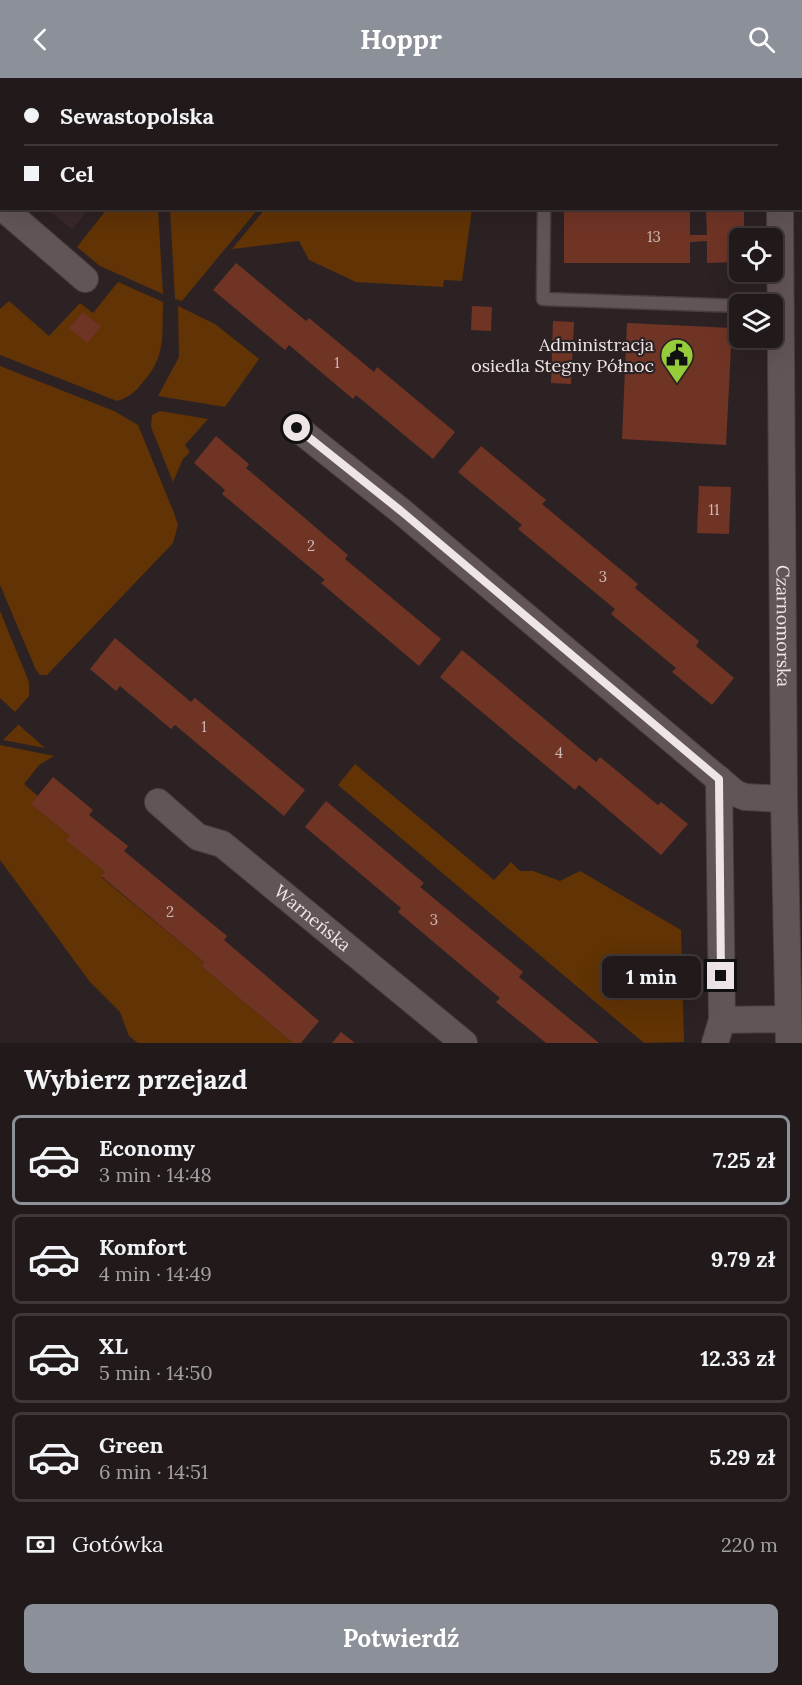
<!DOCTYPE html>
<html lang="pl">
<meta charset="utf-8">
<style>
body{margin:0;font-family:Lora,serif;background:#2e2727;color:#f1f3f6;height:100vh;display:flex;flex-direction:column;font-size:22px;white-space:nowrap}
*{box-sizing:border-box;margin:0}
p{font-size:20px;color:#a2a1a2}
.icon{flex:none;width:33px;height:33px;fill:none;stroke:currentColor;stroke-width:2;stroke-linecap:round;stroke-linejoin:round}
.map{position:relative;height:965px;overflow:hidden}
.sheet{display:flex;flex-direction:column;background:#221a1a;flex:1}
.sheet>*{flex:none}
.banner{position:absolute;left:0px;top:0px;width:802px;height:132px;box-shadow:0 6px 24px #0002,0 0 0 2px #3f3839;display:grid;align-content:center;height:132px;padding:0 24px;background:#221a1a}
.fabs{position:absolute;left:729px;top:150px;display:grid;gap:12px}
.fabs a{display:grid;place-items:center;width:54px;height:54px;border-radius:9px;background:#221a1a;box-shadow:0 6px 24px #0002,0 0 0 2px #3f3839;font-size:30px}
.end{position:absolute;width:27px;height:27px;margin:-14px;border:8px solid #ede5e6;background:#111;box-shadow:0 0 0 3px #111}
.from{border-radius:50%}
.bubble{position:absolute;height:42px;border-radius:9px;background:#221a1a;box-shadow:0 6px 24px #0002,0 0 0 2px #3f3839;font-size:20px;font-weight:800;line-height:42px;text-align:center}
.banner b{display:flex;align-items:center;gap:21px;height:57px;font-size:22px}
.banner b+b{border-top:2px solid #3f3839}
.banner i{width:15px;height:15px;background:#f1f3f6}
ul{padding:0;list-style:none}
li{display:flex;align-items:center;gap:18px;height:90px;margin:0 12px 9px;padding:0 12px;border:3px solid #3f3839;border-radius:9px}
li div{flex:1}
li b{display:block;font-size:22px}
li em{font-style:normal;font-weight:800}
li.on{border-color:#8c9099}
li>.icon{width:54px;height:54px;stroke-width:1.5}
h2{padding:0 24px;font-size:27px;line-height:72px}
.pay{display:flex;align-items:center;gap:15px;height:66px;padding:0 24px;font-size:22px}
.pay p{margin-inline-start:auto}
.button{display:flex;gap:12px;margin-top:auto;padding:12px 24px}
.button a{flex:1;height:69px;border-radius:9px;background:#8c9099;color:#fff;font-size:24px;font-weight:800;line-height:69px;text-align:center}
header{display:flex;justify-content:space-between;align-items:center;height:78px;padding:0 24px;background:#8c9099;color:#fff;font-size:27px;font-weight:800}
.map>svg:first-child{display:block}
.built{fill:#3a282a}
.green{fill:#613305}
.building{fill:#703425}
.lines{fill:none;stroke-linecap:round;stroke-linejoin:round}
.lane-casing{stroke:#493f40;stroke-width:15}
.street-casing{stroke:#493f40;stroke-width:28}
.lane{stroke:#625556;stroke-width:12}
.street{stroke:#625556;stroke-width:26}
.route{stroke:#ede5e6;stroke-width:8}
.labels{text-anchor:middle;stroke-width:4.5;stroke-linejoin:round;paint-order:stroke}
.number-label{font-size:15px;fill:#ceb9b6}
.poi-label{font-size:18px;fill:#ede5e6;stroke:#2d2223;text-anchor:end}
.street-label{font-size:18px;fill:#ede5e6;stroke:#2d2223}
</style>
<header><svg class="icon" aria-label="back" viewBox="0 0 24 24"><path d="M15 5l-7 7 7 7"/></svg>Hoppr<svg class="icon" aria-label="search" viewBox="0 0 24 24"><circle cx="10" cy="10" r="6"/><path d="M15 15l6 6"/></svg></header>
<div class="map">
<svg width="802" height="965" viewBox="0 0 802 965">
<rect width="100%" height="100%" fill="#2d2223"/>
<path class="built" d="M0,0H213L2,2L1,93Z
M47,131H89L72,151Z"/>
<path class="green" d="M107,131H158L163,216L100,188L77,169Z
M170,131H258L182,223L175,221Z
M265,131H472L462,203L444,202L443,209L356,204L309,182L299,163L232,171Z
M118,204L163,224C162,257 166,279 143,304C135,314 130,319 117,323L0,277V231L9,223L49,258L80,225L93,235Z
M178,228L215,246L259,281L225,329L158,318L179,279Z
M0,288L114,333L138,347L174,435L178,447L173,465L47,597H40L36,592L0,507Z
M160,333L208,341L185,367L190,374L183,381L173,404L151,349L152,337Z
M0,533L29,604V618L15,634L0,620Z
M18,647H19L45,670L3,662Z
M0,667L54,678L39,687L24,706L38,718L32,726L70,758L67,762L105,794L101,799L204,884L201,888L293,965H138L129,958L120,934L90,904L0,782Z
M355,686L494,802L511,784L520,793H533L560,803L580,793L681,852L684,964L644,965L338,707Z"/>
<path class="building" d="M706,130H744V160H740V184L707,185V163L690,164V185H564V131H690V157H707Z
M236,185L306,243L309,240L374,294L377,289L455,354L433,381L356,317L353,321L289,267L285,272L213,212Z
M472,228L492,229L491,253L471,252Z
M83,234L101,249L87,265L69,250Z
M553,243L574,244L571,306L551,305Z
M627,245L732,250L726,367L622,361Z
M216,358L249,386L246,390L348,477L345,481L441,561L419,588L321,505L325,502L222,416L225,412L194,385Z
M481,368L546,422L542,426L638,506L635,510L699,563L696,568L734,600L712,627L672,594L676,590L611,536L615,531L518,451L522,447L458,394Z
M699,408L731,409L729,456L697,455Z
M115,560L191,624L195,620L305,712L284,738L175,647L171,651L120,608L116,613L90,591Z
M462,572L596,684L600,679L658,727L661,724L688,746L661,777L579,707L575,712L440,599Z
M53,699L93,732L89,737L128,768L124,773L227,858L224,862L319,943L301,965H293L201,888L204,884L101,798L105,794L66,762L70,758L31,726Z
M326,723L424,805L420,809L523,894L519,899L599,965H546L496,924L500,920L398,834L401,830L305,749Z
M341,954L355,965H332Z"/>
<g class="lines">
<defs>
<path id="lane" d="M546,2V0
M544,130L543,221L740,228"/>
<g id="street">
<path d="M779,0V2"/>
<path d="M3,130L85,201"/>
<path id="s1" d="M780,130L784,721L789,965"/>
<path d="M297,350L401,433L735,715L745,719L784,721"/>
<path d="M719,701L722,942"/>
<path id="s2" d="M158,724L198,759L222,766L464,965"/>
<path d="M715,965L722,942L788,941"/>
</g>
</defs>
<use href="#lane" class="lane-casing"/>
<use href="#street" class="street-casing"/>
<use href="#lane" class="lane"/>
<use href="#street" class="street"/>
</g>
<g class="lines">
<path class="route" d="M297,350L401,433L719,701L721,898"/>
</g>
<defs>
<symbol id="civic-pin" viewBox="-11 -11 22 30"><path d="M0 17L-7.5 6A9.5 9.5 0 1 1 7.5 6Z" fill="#96cc3a" stroke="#2d2223"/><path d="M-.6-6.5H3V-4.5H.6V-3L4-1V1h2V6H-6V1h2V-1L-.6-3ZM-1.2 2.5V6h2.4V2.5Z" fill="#111"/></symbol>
</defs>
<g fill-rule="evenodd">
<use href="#civic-pin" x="658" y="258" width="38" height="52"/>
</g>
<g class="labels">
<g class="number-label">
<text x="654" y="164">13</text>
<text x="337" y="290">1</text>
<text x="714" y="437">11</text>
<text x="311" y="473">2</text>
<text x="603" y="504">3</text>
<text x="204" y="654">1</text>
<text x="559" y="680">4</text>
<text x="170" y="839">2</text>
<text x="434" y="847">3</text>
</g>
<g class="poi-label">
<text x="654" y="273">Administracja<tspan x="654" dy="21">osiedla Stegny Północ</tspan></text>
</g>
<g class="street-label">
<text dy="6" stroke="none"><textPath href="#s1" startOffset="418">Czarnomorska</textPath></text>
<text dy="6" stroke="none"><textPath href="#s2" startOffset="195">Warneńska</textPath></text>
</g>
</g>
</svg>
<div class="fabs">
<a><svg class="icon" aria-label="locate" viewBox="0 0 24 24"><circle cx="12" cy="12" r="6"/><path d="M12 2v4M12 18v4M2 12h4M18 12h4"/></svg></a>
<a><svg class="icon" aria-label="layers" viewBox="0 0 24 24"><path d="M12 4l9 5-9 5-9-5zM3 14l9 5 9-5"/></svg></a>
</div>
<i class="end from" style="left:297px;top:350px"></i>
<i class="end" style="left:721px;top:898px"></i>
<div class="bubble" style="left:602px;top:878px;width:99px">1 min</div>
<div class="banner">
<b><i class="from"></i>Sewastopolska</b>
<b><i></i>Cel</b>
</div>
</div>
<section class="sheet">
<h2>Wybierz przejazd</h2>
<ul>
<li class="on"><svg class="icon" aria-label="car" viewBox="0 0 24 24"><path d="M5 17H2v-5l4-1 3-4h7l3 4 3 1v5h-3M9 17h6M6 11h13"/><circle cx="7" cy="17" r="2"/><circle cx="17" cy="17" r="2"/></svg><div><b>Economy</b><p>3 min · 14:48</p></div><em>7.25 zł</em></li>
<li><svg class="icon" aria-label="car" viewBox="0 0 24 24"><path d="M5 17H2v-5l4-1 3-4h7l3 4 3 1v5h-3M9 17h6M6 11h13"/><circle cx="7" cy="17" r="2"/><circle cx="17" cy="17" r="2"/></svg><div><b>Komfort</b><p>4 min · 14:49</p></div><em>9.79 zł</em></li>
<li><svg class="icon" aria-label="car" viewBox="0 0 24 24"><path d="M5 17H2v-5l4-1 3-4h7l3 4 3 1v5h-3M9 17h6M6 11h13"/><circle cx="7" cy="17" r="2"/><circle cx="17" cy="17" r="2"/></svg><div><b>XL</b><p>5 min · 14:50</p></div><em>12.33 zł</em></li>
<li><svg class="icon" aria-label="car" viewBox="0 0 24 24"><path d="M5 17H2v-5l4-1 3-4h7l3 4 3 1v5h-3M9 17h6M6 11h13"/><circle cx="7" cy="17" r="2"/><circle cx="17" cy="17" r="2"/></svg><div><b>Green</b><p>6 min · 14:51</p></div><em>5.29 zł</em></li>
</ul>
<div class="pay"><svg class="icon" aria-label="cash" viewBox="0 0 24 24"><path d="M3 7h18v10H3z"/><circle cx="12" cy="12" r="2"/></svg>Gotówka<p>220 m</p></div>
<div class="button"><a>Potwierdź</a></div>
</section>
